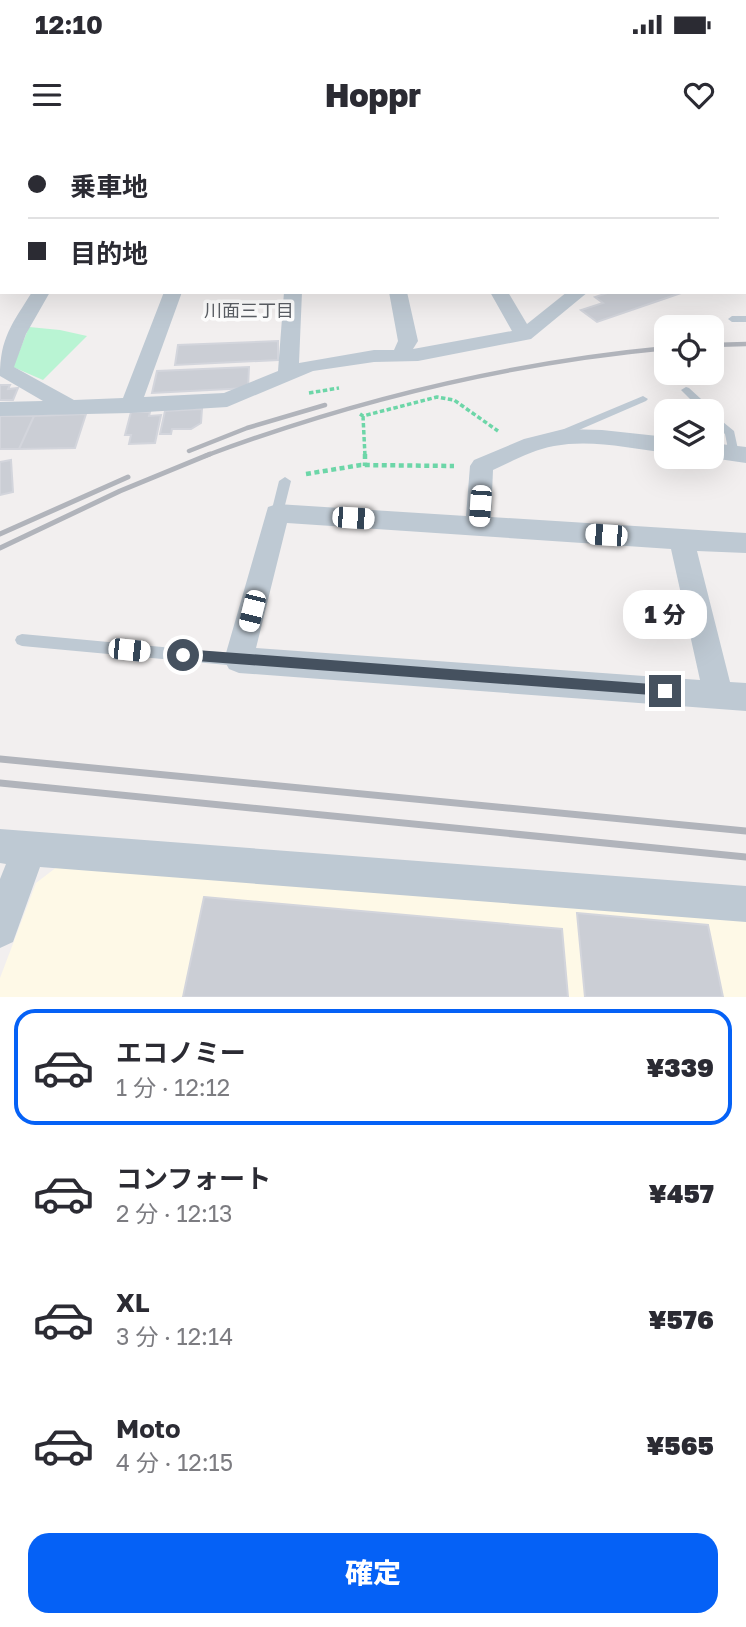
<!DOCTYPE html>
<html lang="ja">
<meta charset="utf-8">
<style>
body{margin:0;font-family:"Golos Text","Noto Sans JP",sans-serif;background:#f2f2f3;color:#2b2b33;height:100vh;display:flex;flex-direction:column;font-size:26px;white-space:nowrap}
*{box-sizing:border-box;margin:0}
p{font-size:23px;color:#7c7c81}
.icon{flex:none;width:38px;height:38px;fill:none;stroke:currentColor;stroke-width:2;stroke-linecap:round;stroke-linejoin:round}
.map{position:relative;height:857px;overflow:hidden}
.panel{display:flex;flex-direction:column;background:#fff;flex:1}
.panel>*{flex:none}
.hud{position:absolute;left:0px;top:0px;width:747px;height:154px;box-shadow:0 7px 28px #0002;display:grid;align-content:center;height:154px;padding:0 28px;background:#fff}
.fabs{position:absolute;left:654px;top:175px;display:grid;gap:14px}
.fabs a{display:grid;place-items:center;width:70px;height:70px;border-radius:14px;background:#fff;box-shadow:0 7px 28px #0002;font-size:35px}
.end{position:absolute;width:32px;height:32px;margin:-16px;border:9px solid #45515f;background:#fff;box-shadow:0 0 0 4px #fff}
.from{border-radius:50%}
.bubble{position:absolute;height:49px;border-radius:21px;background:#fff;box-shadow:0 7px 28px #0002;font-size:23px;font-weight:800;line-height:49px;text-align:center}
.car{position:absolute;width:21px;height:42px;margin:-21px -10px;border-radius:9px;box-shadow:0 0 5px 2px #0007;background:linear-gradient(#fff 24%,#345 0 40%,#fff 0 76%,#345 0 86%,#fff 0)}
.hud b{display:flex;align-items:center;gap:24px;height:66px;font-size:26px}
.hud b+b{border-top:2px solid #e1e1e2}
.hud i{width:18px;height:18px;background:#2b2b33}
ul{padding:12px 0 0;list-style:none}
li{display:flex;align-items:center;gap:21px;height:116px;margin:0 14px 10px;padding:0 14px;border:4px solid transparent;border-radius:21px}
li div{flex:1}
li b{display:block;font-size:26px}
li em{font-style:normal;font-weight:800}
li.current{border-color:#0561f6}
li>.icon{width:63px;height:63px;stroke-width:1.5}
.primary-button{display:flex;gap:14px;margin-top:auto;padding:14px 28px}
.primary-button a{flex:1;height:80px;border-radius:21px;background:#0561f6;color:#fff;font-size:28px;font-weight:800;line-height:80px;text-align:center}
.status{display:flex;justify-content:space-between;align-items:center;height:49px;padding:0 35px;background:#fff;direction:ltr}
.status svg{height:19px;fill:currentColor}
header{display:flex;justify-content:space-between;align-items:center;height:91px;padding:0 28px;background:#fff;font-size:32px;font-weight:800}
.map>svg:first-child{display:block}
.commercial{fill:#fef9e7}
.green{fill:#b9f4d3}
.building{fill:#cbced5;stroke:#d3d5dc;stroke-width:2}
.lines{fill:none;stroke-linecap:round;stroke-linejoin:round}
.path-far1{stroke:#6dd6a8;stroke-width:3.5;stroke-dasharray:4.5 2.5;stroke-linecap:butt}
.path{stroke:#6dd6a8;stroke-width:4.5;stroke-dasharray:5 3.5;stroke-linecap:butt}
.service{fill:#bec9d3;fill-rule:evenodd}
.minor{fill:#bec9d3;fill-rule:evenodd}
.rail-far2{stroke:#b1b4bb;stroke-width:4.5}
.rail-far1{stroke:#b1b4bb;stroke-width:5}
.rail{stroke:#b1b4bb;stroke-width:7}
.route{fill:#45515f}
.labels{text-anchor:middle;stroke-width:7;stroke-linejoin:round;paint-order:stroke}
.far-neighbourhood-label{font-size:18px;fill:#5b5f65;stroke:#fff}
</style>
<div class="status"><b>12:10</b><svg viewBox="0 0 49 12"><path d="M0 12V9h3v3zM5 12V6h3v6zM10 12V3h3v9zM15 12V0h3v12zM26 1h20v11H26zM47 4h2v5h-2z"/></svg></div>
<header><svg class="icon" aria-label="menu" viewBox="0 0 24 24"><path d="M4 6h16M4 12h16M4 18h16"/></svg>Hoppr<svg class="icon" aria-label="heart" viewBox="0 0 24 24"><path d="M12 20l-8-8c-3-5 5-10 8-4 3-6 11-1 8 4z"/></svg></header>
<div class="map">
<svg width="746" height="857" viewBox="0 0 746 857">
<rect width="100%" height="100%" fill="#f2efef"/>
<path class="commercial" d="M62,723L746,779V857H0V838L36,743Z"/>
<path class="green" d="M29,187L60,190L87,196L43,240L13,227Z"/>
<path class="building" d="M610,152H684L597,182L581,170L603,163L595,157Z
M278,201V220L175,225L178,205Z
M249,227L248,248L152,253L157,231Z
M0,245H10L8,249L18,248L13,260H0Z
M202,269L201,283L191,289H172L171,294H160L165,271Z
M131,272H150L149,276L161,275L155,303L129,304L131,295H125Z
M86,274L75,308L19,309L34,276Z
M0,276H34L19,309H0Z
M11,320L13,352L0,355V322Z
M204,757L562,789L568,857H183Z
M577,773L708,785L723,857H585Z"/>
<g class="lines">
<path class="path-far1" d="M309,253L339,248
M360,274L363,276L437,257L454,260L498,291
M363,276L365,316"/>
<path class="path" d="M365,314V326
M306,334L361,325L454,326"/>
<path class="service" d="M746,176V182H732L728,179L732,176Z
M686,247L689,248L712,269L713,271L712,272L702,271L681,250Z
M643,256L648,259L646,261L572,293L567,299H559L558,297L564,289Z
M712,273L734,291L739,314L738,317L734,318L729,314L725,294L712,282Z
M285,337L291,341L283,373L277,377L271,373L279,341Z
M22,494L238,514L243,516L245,520L243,524L238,526L22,506L17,504L15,500L17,496Z"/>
<path class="minor" d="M1,0H16L2,2V5Z
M109,0H127L128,2H111Z
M193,0H207L192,2Z
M212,0H230L231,2H214Z
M429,0H463L464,2H431Z
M519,0H533L518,2Z
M661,0H675L676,2H662Z
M0,48H2L0,57Z
M2,97V107L0,108V98Z
M32,152H50L26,194L14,227L74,260L123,258L164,152H182L144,257L224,253L278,231L284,152H302L299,223L374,210H394L398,201L389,152H407L418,201L413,209L512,191L490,152H508L527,184L567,152H588L531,199L418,221L374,222L313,231L227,267L130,273L0,276V262L43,261L0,236C0,198 12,184 32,152Z
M564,289L602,290L667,297V313C630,308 590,299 554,306C532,310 513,321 493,330L491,377L746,393V413L697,411L730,542L746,543V571L239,533L229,529L224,520L268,367L277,364L466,376L470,326L474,320L524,299ZM287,383L671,409L700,540L256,508Z
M712,303L746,307V323L705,317H712Z
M0,689L746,746V782L40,727L13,802L0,808V739L6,724L0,723Z"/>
<path class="rail-far2" d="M712,205L746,204
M189,311L247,288L325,265
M205,316C355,260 507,223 667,208"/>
<path class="rail-far1" d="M0,394L128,337
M0,408L120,351L210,314"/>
<path class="rail" d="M0,619L746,691
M0,643L746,717"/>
</g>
<path class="route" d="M183,509L665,545L671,551L665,556L183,520L176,515Z"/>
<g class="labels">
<g class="far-neighbourhood-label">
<text x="249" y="177">川面三丁目</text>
</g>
</g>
</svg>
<div class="fabs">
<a><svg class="icon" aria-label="locate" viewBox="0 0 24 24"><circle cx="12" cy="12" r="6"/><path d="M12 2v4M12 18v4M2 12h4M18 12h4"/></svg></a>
<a><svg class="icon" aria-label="layers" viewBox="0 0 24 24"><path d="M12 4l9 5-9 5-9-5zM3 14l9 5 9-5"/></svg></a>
</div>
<i class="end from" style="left:183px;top:515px"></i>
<i class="end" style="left:665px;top:551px"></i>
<div class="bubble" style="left:623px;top:450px;width:84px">1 分</div>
<i class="car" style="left:480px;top:366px;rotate:184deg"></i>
<i class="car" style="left:353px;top:378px;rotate:94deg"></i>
<i class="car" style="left:606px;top:395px;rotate:274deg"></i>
<i class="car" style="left:252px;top:471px;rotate:194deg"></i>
<i class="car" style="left:129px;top:510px;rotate:96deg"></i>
<div class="hud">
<b><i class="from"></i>乗車地</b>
<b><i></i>目的地</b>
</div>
</div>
<section class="panel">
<ul>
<li class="current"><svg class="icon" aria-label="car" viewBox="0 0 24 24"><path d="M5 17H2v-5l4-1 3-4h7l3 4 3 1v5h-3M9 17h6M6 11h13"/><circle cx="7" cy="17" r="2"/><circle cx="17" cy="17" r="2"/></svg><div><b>エコノミー</b><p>1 分 · 12:12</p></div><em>¥339</em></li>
<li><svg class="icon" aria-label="car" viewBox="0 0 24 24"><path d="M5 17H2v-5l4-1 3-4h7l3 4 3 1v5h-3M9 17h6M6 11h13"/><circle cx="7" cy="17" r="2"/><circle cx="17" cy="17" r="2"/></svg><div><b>コンフォート</b><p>2 分 · 12:13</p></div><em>¥457</em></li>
<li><svg class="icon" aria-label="car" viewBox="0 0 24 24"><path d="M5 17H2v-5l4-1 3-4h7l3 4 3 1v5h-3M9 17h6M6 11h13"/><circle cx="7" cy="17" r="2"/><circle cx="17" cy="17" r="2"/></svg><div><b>XL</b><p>3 分 · 12:14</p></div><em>¥576</em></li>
<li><svg class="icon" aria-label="car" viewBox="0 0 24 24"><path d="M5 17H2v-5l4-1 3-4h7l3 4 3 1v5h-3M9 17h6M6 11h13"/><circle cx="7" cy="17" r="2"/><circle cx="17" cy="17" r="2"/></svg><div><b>Moto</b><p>4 分 · 12:15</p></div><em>¥565</em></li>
</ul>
<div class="primary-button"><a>確定</a></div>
</section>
